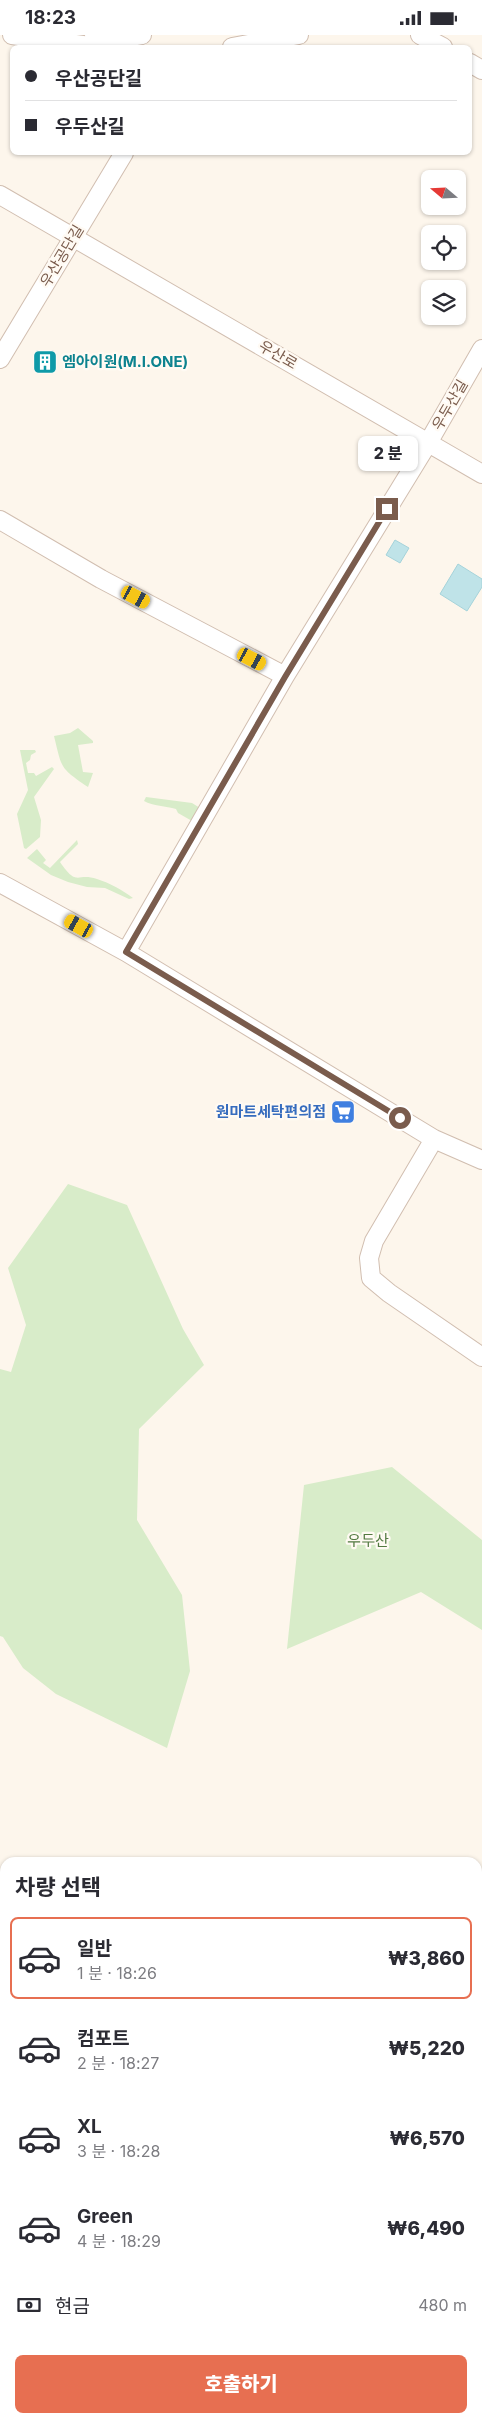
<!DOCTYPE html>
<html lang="ko">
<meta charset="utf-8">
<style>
body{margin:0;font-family:Inter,"Noto Sans KR",sans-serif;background:#f7f7f7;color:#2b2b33;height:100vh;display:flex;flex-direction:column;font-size:19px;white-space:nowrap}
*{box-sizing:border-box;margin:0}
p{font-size:16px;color:#7c7c81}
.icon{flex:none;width:28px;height:28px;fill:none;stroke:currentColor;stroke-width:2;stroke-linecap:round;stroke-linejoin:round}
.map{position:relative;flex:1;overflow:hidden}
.drawer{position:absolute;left:0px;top:1822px;width:482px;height:566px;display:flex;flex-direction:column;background:#fff;border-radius:15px 15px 0 0;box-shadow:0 1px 4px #0004}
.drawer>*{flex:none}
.banner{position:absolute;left:10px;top:10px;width:462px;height:110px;border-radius:8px;box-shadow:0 1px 4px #0004;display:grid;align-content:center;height:110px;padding:0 15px;background:#fff}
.needle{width:32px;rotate:289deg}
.fabs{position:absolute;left:421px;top:135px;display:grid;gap:10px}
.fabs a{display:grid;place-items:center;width:45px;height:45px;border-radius:8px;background:#fff;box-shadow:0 1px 4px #0004;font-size:25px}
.end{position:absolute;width:22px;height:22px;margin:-11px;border:6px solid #7a5c4d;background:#fff;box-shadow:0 0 0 2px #fff}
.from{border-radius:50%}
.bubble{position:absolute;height:35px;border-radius:8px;background:#fff;box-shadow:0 1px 4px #0004;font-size:16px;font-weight:800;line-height:35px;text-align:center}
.car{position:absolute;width:15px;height:30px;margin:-15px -8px;border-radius:6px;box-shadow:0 0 4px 1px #0007;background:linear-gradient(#f5c518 24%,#345 0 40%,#f5c518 0 76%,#345 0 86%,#f5c518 0)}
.banner b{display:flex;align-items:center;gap:18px;height:48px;font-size:19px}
.banner b+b{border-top:1px solid #e1e1e2}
.banner i{width:12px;height:12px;background:#2b2b33}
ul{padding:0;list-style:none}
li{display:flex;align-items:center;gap:15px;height:82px;margin:0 10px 8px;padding:0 5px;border:2px solid transparent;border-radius:8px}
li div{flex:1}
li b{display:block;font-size:19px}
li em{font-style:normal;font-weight:800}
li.selected{border-color:#e76f51}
li>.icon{width:45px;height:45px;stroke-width:1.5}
h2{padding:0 15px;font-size:22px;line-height:60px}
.pay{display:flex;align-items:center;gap:12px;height:55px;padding:0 15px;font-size:19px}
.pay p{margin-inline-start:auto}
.primary-button{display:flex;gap:10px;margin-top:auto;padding:10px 15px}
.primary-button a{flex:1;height:58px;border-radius:8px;background:#e76f51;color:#fff;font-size:20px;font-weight:800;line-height:58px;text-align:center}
.status{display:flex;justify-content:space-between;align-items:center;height:35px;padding:0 25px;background:#fff;direction:ltr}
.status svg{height:14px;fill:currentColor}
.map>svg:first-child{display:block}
.green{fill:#d8ecc9}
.water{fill:#bfe3e8;stroke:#a5d3da}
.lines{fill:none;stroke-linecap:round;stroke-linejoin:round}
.minor-casing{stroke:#d1beb0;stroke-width:20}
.highway-casing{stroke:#dad1cd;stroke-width:28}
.minor{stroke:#fff;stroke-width:18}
.highway{stroke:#f7b7a3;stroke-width:25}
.route{stroke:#7a5c4d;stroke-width:6}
.labels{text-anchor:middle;stroke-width:4.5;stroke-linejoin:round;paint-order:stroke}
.street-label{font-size:15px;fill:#7a5c4d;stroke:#fffaf3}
.culture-label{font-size:15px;font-weight:bold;fill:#0d838f;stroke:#fffaf3;text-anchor:start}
.shop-label{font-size:15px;font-weight:bold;fill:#366cbe;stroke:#fffaf3;text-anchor:end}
.park-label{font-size:15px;fill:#537a41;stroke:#fffaf3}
</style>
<div class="status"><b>18:23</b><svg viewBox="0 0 49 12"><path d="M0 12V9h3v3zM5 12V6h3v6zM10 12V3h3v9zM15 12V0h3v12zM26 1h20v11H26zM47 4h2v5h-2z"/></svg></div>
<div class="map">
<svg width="482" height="2388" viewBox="0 0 482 2388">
<rect width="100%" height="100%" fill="#fdf6ec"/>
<path class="green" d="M78,693L93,706V708L78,710L83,737L93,738L88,752C60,733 62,734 54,701L70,698Z
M20,715H35L36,717L31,720L30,725L26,728L28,738H34L36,741L52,732L54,734L34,762L41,785L40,802L26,814L24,813L17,779L28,755Z
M146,762L192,768L200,773L192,786L178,778L176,774C166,771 153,771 144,766Z
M77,805L78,809L60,827C78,853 76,837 97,844C110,848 122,855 133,863L129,864L105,853L87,852L68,847L51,840L27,823L37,814L46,825L43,828L50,833Z
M68,1149L127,1170L183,1294L204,1330L139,1394L137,1485L182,1560L190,1636L167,1713L56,1659L23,1633L3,1602L0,1601V1334L11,1337L26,1290L8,1233Z
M392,1432L482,1505V1595L421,1557L287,1614L304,1450Z
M0,2044L5,2048V2104L0,2100Z
M0,2204L5,2208V2384H225L229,2388H0Z
M482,2264V2374L478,2369V2268Z
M352,2384H409L416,2388H357Z"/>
<path class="water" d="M395,505L409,513L400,528L386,520Z
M458,529L482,544V552L467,576L440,559Z"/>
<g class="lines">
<defs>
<path id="minor" d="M12,0L97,12
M94,0L124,3L142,0
M420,0L443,12
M232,12L299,0
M470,28L482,35
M0,160L482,439
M0,324L124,118
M0,485L101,544L285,641
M0,848L126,917L434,1104L482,1125
M126,917L285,641L428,408L482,314
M434,1104L374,1206L369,1223L371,1243L389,1258L482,1322
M478,1955L482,1958
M0,1984L5,1983
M0,1998H5
M0,2018L5,2022
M478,2089L482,2092
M459,2384L465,2388"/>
<path id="highway" d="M0,2138L5,2142
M0,2163L5,2167
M292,2384L297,2388
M321,2384L326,2388"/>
</defs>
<use href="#minor" class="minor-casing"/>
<use href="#highway" class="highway-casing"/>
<use href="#minor" class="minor"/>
<use href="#highway" class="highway"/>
</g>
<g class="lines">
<path class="route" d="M387,474L285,642L126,917L400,1083"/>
</g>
<defs>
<symbol id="building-square" viewBox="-11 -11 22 22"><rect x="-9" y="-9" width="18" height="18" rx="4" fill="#0f9aa8" stroke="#fffaf3"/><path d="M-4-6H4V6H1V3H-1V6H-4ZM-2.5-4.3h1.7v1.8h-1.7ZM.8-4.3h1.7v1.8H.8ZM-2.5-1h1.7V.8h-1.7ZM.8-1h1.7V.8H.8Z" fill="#fff"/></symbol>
<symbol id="supermarket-square" viewBox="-11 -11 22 22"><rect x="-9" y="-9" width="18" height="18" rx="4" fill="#3f7fe0" stroke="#fffaf3"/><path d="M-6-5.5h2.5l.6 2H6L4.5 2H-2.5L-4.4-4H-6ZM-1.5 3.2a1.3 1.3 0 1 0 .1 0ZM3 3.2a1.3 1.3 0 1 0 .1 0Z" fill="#fff"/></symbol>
</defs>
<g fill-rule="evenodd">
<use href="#building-square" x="31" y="313" width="28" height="28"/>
<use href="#supermarket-square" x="329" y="1063" width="28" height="28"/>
</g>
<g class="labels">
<g class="street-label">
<text transform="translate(62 221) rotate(-59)" y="5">우산공단길</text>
<text transform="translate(278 320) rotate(30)" y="5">우산로</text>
<text transform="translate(450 370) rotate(-60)" y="5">우두산길</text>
</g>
<g class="culture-label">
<text x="62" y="332">엠아이원(M.I.ONE)</text>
</g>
<g class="shop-label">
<text x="326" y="1082">원마트세탁편의점</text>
</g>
<g class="park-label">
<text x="368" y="1511">우두산</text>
</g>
</g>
</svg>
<div class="fabs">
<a><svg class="needle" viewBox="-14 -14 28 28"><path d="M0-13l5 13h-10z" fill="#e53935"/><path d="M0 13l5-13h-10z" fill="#7c7c81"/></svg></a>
<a><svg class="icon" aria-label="locate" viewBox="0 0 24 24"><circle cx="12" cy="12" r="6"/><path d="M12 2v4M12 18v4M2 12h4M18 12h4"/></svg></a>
<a><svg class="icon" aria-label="layers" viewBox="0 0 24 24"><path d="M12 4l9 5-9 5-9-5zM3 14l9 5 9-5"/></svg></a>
</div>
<i class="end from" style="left:400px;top:1083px"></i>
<i class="end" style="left:387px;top:474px"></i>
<div class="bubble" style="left:358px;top:401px;width:60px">2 분</div>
<i class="car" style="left:136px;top:562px;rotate:118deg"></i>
<i class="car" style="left:252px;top:624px;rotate:118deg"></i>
<i class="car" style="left:79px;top:891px;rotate:299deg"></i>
<div class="banner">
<b><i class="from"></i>우산공단길</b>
<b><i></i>우두산길</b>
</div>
<section class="drawer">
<h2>차량 선택</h2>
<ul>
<li class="selected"><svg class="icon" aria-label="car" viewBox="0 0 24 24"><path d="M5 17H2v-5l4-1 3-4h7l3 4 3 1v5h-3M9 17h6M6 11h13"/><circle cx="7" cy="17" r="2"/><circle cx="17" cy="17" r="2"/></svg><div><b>일반</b><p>1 분 · 18:26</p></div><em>₩3,860</em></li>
<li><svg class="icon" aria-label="car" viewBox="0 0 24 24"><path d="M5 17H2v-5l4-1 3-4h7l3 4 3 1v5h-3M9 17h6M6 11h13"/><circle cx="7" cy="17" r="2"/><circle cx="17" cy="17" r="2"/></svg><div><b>컴포트</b><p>2 분 · 18:27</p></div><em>₩5,220</em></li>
<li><svg class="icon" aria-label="car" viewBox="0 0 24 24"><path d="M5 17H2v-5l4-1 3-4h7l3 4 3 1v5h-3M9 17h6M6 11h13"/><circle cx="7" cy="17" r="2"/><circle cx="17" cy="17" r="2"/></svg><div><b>XL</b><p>3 분 · 18:28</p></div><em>₩6,570</em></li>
<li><svg class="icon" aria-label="car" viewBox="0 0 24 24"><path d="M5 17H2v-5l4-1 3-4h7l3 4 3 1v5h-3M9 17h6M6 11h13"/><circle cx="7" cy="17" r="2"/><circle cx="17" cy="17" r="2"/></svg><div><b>Green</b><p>4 분 · 18:29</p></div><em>₩6,490</em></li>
</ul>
<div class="pay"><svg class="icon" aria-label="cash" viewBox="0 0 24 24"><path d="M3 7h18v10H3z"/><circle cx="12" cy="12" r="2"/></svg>현금<p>480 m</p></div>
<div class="primary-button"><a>호출하기</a></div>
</section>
</div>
